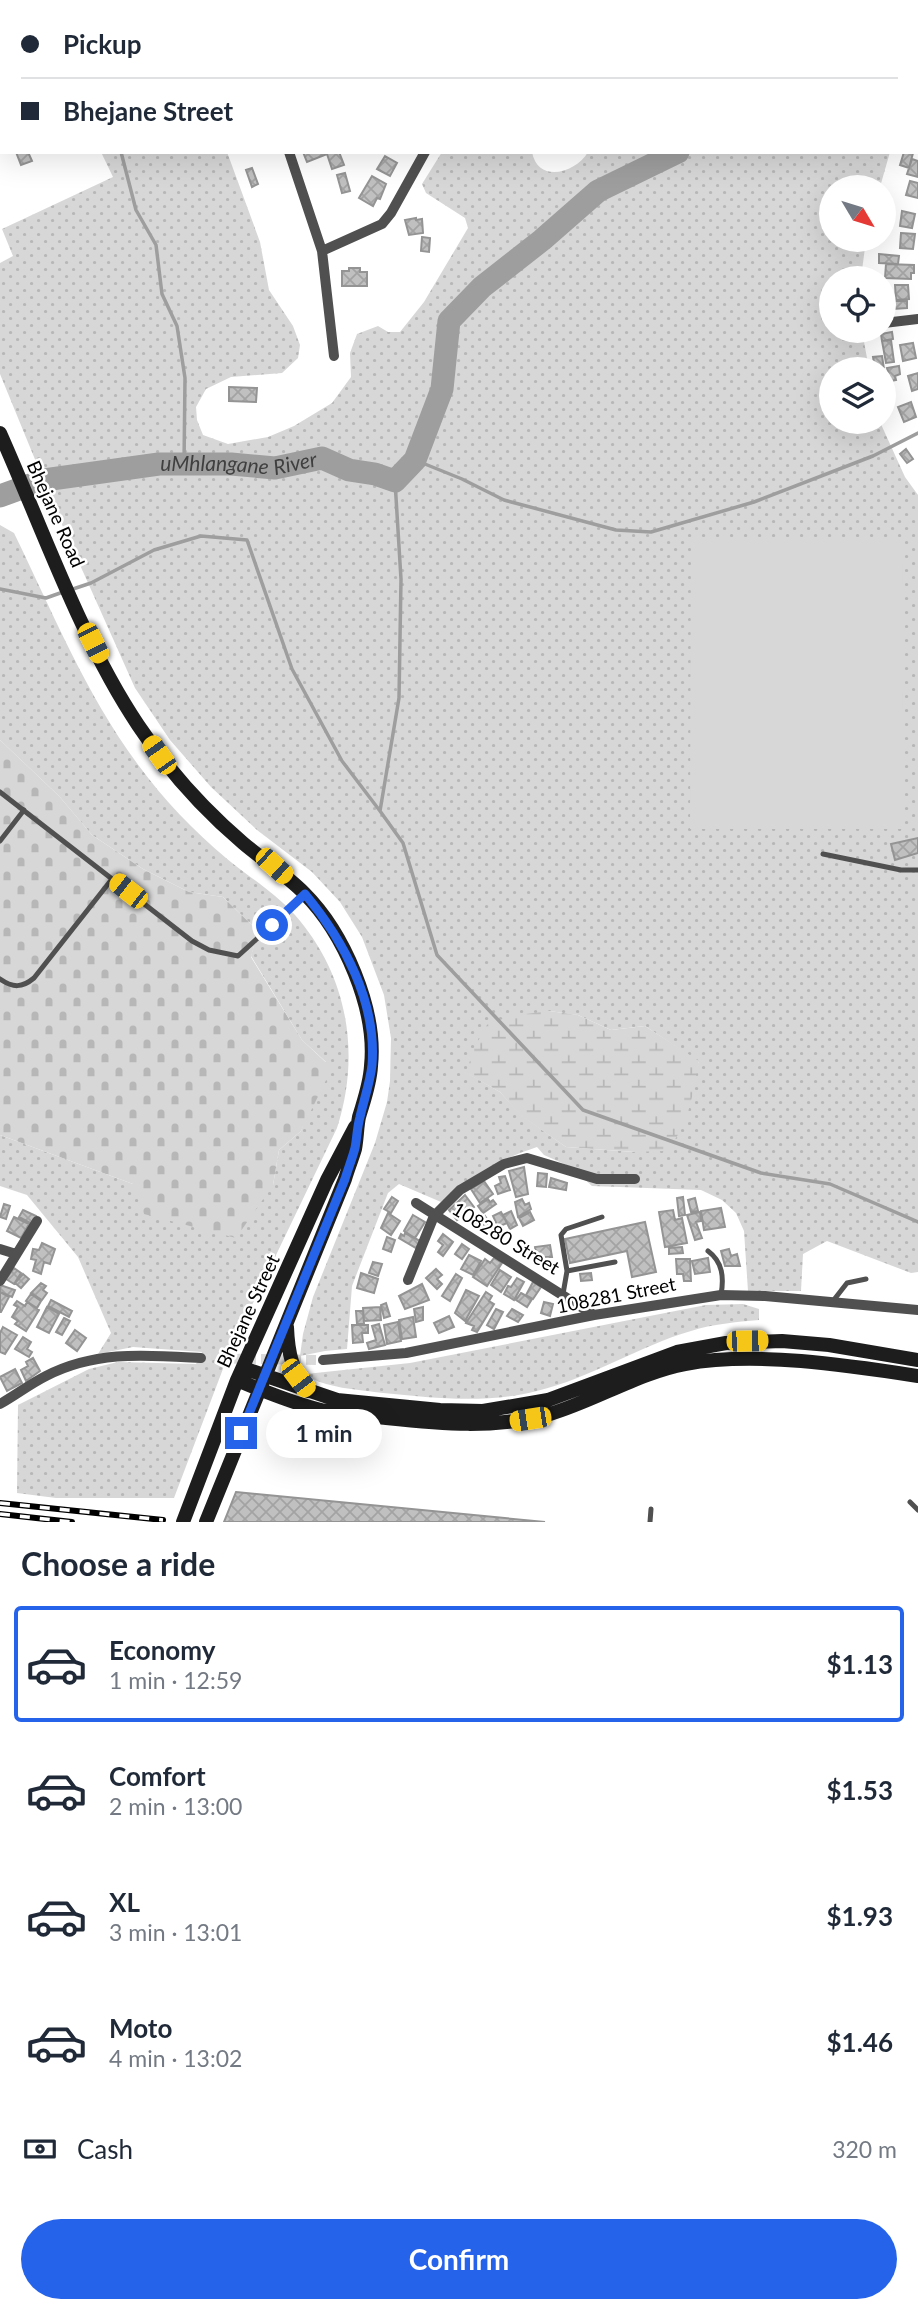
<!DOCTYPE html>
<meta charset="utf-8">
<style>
body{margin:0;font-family:Lato,sans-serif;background:#f6f6f7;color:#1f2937;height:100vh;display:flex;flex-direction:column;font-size:26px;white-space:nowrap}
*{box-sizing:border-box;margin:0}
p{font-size:23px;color:#747a83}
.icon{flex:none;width:38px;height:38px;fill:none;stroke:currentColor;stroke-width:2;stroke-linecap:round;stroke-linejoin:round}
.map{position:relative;height:1522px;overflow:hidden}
.details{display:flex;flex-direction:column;background:#fff;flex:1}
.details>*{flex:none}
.top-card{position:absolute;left:0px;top:0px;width:919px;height:154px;box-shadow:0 7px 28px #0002;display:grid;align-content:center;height:154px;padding:0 21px;background:#fff}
.needle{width:46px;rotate:128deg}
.tools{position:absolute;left:819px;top:175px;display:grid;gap:14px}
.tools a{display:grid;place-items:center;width:77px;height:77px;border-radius:50%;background:#fff;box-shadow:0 7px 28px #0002;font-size:35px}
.end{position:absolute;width:32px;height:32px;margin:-16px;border:9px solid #2563eb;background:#fff;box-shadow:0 0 0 4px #fff}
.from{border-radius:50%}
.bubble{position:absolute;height:49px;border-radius:24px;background:#fff;box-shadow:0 7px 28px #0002;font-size:23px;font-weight:700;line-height:49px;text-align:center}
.car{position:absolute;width:21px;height:42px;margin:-21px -10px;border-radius:9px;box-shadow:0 0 5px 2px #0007;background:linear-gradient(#f5c518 24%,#345 0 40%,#f5c518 0 76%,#345 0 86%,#f5c518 0)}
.top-card b{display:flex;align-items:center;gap:24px;height:66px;font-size:26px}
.top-card b+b{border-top:2px solid #e0e1e3}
.top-card i{width:18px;height:18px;background:#1f2937}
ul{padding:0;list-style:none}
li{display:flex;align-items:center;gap:21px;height:116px;margin:0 14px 10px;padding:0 7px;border:4px solid transparent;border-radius:7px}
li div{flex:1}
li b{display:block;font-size:26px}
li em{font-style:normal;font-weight:700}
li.selected{border-color:#2563eb}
li>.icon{width:63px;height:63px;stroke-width:1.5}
h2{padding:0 21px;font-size:32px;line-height:84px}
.pay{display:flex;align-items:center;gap:18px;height:77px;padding:0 21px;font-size:26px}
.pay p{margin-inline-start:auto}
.cta{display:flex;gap:14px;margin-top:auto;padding:14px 21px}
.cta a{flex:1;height:80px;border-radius:42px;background:#2563eb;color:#fff;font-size:28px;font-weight:700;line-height:80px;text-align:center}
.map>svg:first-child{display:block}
.grass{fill:url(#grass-dots);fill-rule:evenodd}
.wetland{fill:url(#wetland-marsh)}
.cemetery{fill:url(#cemetery-stones)}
.pitch{fill:#d7d7d7}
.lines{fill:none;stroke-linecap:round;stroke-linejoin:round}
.stream{stroke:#9e9e9e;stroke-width:3.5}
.river{stroke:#9e9e9e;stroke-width:23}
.building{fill:url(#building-cross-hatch);stroke:#949494;stroke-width:2}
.street-tunnel{stroke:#d9d9d9;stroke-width:10;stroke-dasharray:10 5;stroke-linecap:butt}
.lane{stroke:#505050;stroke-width:5}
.street{stroke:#505050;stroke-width:10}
.secondary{stroke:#1d1d1d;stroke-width:14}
.rail-casing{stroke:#000;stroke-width:6}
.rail{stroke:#fff;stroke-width:3.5;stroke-dasharray:10;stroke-linecap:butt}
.route{stroke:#2563eb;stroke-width:9}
.labels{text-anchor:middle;stroke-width:5;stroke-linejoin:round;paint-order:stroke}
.street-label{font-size:19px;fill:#000;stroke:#fff}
.water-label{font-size:21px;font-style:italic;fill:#3f3f3f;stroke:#fff}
</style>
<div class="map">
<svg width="918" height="1522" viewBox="0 0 918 1522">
<defs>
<pattern id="grass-dots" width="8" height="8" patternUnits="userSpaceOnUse" patternTransform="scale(1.75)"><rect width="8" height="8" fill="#d7d7d7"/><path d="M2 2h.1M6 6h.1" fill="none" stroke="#b7b7b7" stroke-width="1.8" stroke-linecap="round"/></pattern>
<pattern id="wetland-marsh" width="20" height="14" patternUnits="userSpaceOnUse" patternTransform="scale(1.75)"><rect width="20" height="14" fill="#d7d7d7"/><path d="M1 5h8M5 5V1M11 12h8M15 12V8" fill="none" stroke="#b7b7b7"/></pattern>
<pattern id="cemetery-stones" width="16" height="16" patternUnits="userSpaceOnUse" patternTransform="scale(1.75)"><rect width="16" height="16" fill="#d7d7d7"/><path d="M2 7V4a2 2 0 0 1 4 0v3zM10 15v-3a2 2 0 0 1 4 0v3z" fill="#b7b7b7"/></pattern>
<pattern id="building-cross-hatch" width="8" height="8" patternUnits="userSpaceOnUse" patternTransform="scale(1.75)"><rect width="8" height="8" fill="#c0c0c0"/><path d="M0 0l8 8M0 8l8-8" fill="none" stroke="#a3a3a3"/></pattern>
</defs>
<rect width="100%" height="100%" fill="#fff"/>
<path class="grass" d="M770,0H918L917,93V2Z
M101,152H227L260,242L269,290L293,326L300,345L298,358L282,373L231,377L206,389L196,407L197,420L203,435L228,444L268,437L294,426L332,403L351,377L350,353L357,334L378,326L388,332H400L424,302L468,228L465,218L426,193L422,184L442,152H532C538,184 576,173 588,152H890L880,187H831V240H866L861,278H831V331H862L869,369H831V422H880L905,477L918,495V1272L911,1273L827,1241L803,1254L801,1291H748L744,1231L736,1213L722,1200L701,1190L592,1186L571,1167L544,1155L537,1147C498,1160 471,1175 441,1202L399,1184L388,1193L352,1286L347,1349L325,1351L300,1356L303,1334L313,1297L375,1143L387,1102L390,1081L391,1038L384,995L362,937L340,902L312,872L257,830L211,787L170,740L135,688L59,518L0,374V263L13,256L2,229L113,177ZM549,1011L578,1015L611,1030L645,1026L699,1062L634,1152L566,1147L521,1115L500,1092L467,1073Z
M0,525L14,533C52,611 86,695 139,766C164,800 194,831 226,858C249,877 275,893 295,915C348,975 361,1054 337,1128L229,1353L174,1498H56L17,1493L18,1405L89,1369L118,1362L196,1364L202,1352L133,1347L98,1354L111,1333L78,1257L27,1195L0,1186V1135L133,1184L273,1185L279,1150L301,1131L326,1062L302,1040L251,956L258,931L223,897L189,892L143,869L92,835L59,796L0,740Z
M743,1304L759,1309V1320C736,1322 713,1324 691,1331C639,1346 591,1378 537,1391C485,1404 435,1398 383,1393C362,1390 321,1388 306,1374L410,1363L706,1305Z"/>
<path class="wetland" d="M549,1011L578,1015L611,1030L645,1026L699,1061C693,1092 689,1129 665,1151L634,1152L566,1147L520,1115L500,1092L466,1073L474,1048L488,1023L518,1015Z"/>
<path class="cemetery" d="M0,740L59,796L92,835L143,869L189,892L223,897L258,931L251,957L302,1040L332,1068L301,1131L279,1150L273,1185L236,1238L144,1214L133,1184L0,1135Z"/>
<path class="pitch" d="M691,537H903L902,829H690Z"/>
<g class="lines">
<path class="stream" d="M66,0L67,2
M121,152L136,210L156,245L162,294L177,326L185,378L184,464
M415,460L462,479L504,500L616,530L651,532L754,502L873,456L918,433
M395,481L401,579L399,698L380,811L403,843L437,955L583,1110L761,1173L830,1184L918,1222
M0,589L46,598L63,592
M70,590L91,583L154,550L201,536L247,540L292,669L342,761L380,811"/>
<g class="river">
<path d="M917,36H918"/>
<path id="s1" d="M0,496L44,480L159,464H231L275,468L322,458L349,470L375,474L395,481L415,460L442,389L449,321L482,287L542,240L598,191L678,152"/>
</g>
</g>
<path class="building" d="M16,152H28L32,161L21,165Z
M303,152H339L344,165L332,169L327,154L307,162Z
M904,152L913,153L909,168L900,165Z
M385,156L397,163L390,176L377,169Z
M912,159L918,161V177L907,174Z
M252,168L258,184L252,187L246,170Z
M345,173L350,191L342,193L337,175Z
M372,176L386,184L380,199L377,198L373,206L359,198Z
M910,181L918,183V198L906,195Z
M902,211L915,214L912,228L900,226Z
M416,218V220L422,219L423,233L409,235L405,220Z
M901,233L915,234L913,249L900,248Z
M422,237L430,238L429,252L421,251Z
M879,254L899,256L898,264L879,263Z
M886,264L914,265V273H911V279L885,278Z
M349,268H360V272H367V286H342V271H349Z
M895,285H908L909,299L896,300Z
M889,290L890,303L884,304V291Z
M893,301H907V308L893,309Z
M892,332L893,339L882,341L881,334Z
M891,340L894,362L886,363L882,341Z
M913,343L916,358L903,361L900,345Z
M882,356L884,369H875L873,357Z
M899,366L900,374L895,376L896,380L891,381L887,368Z
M918,373V389L912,391L908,376Z
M229,387L257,388L256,402L229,401Z
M911,402L916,417L904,422L898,407Z
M906,449L913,459L907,463L900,454Z
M918,838V853L895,860L891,844Z
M524,1167L528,1194L516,1197L509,1171Z
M538,1173L547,1174L546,1187L537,1186Z
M505,1176L510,1190L498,1194L495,1186L501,1183L499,1177Z
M551,1178L567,1183L566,1190L549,1187Z
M484,1181L493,1194L480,1203L471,1189Z
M465,1195L474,1207L457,1220L449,1210Z
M392,1197L398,1201L391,1213L384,1209Z
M683,1197L685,1215L679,1216L677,1198Z
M695,1198L698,1211L691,1212L688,1200Z
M488,1199L490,1202L493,1200L496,1204L483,1213L478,1206Z
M522,1199L525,1205L529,1203L531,1209L518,1217L515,1202Z
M4,1204L10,1206L6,1219L0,1217Z
M721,1208L725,1227L704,1230L701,1211Z
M23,1210L36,1216L32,1224L19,1217Z
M673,1210L675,1220L682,1218L687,1243L665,1247L659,1212Z
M511,1211L517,1225L510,1229L503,1215Z
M501,1212L507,1223L498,1227L493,1216Z
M530,1212L534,1220L523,1226L519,1218Z
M700,1212L701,1221L696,1222L702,1238L695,1240L687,1215Z
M388,1213L400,1221L391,1235L381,1228Z
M413,1215L425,1222L415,1238L404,1231Z
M485,1216L490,1223L480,1230L475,1223Z
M14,1217L29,1224L21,1238L7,1231Z
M645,1222L656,1272L632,1277L627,1251L570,1263L565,1239Z
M491,1223L498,1233L491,1239L484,1228Z
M405,1233L420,1241L416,1248L399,1238L401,1234L404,1236Z
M443,1234L453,1242L443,1256L438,1252L443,1245L438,1241Z
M387,1237L395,1240L391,1252L383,1249Z
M42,1243L55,1249L50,1264L44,1262L41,1274L33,1271L36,1260L31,1259L33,1249L39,1250Z
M462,1244L469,1249L462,1259L455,1254Z
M550,1245L552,1257H545V1261L537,1262L535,1247Z
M682,1247L683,1253L669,1254V1248Z
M729,1249L731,1256L737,1254L740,1266H725L721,1251Z
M469,1255L481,1261L473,1275L461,1269Z
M494,1258L502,1263L487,1286L473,1277L485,1259L490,1263Z
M708,1258L710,1272L695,1274L692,1261Z
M676,1259H690L691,1281H684L683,1274H677Z
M373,1262L382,1264L378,1276L369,1273Z
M14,1268L21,1273L14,1284L6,1279Z
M436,1269L442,1275L437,1279L442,1284L437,1289L426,1278Z
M500,1270L511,1277L501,1292L491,1285Z
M361,1273L378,1279L374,1293L357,1288Z
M591,1273L592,1280L581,1281L580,1274Z
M23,1274L29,1279L21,1288L15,1283Z
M456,1274L462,1278L450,1301L442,1296Z
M517,1278L524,1282L514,1300L504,1294L508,1286L511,1287Z
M533,1282L541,1287L533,1299L526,1295Z
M41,1283L46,1286L43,1290L47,1293L42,1300L31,1293Z
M422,1284L429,1300L405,1309L399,1296Z
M0,1285L15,1290L12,1297L0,1292Z
M466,1290L479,1296L465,1321L455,1313Z
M0,1292L9,1297L1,1312H0Z
M486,1292L492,1296L489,1301L494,1304L477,1332L472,1330L474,1326L466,1323Z
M521,1293L532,1299L527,1307L516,1300Z
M31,1294L41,1301L37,1308L26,1301Z
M51,1300L72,1311L69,1317L48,1306Z
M17,1301L25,1306L27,1302L39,1310L26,1331L15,1324L18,1321L12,1317L18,1307L14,1305Z
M544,1302L553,1304L550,1316L541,1313Z
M386,1303L390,1316L384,1318L381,1305Z
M47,1307L59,1314L49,1333L37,1327Z
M380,1307L381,1320L364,1321L363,1308Z
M423,1307V1320L416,1322L414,1309Z
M496,1309L503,1312L494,1329L487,1325Z
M512,1309L523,1315L518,1322L507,1316Z
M356,1311H363L364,1324H357Z
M449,1316L454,1327L439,1333L434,1323Z
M413,1317L416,1337L402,1339L399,1320Z
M64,1318L70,1321L62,1335L56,1332Z
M398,1322L401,1341L387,1344L384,1325Z
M379,1324L385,1345L369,1349L367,1343L376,1340L372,1326Z
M352,1325H368V1333H362L363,1342L353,1343Z
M3,1327L17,1335L5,1354L0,1352V1333Z
M75,1330L86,1338L77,1351L66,1343Z
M23,1337L31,1342L27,1349L32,1352L29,1357L15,1349Z
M33,1358L40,1371L26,1381L21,1370L28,1366L26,1362Z
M15,1369L22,1383L7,1391L0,1377Z
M236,1492L545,1522H224Z"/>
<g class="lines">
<path class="street-tunnel" d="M201,1358L323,1360"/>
<path class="lane" d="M32,0L33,2
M0,792L192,941L209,950L238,956L303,897
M0,841L24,810
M823,854L901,870H918
M0,979C13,988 22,988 34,978L112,879
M708,1251C723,1262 724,1278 721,1295
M567,1271L615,1262
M563,1294L567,1271L561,1235L566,1229L602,1217
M833,1301L847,1283L866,1279
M910,1502L918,1510
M650,1522L651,1509"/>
<path class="street" d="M229,0L230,2
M431,2L433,0
M545,2L546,0
M655,2L656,0
M685,2L687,0
M289,152L322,251L334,356
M322,251L382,224L391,213L425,152
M884,323L918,319
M416,1203L594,1315
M0,1249L16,1254
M408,1280L434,1216L460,1190L504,1164L527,1158L597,1179H635
M0,1281L37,1221
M323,1360L406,1353L594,1315L721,1295L765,1296L918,1310
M0,1404C16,1395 30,1384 46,1376C96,1350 147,1355 201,1358"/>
<path class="secondary" d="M194,2L198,0
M0,90L2,89
M0,433C42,527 81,640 138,725C168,770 202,808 243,843C263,860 285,874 304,893C344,933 377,1009 371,1066C370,1084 364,1100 359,1117C357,1127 357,1138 355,1149C352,1159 348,1169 345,1179L206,1522
M287,1327C288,1353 292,1371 308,1391
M243,1368L337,1400L440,1410L483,1411L548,1400L677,1352L726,1343L782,1341L829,1345L918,1360
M237,1380C263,1391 290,1402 317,1409C340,1415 363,1416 386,1418C441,1424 495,1429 550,1414C594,1401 641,1372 685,1364C755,1351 847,1365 918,1376
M183,1522L237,1380L327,1180L355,1127"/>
<defs>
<path id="rail" d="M0,1503L163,1520
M0,1514L72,1522"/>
</defs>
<use href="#rail" class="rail-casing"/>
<use href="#rail" class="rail"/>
</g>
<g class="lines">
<path class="route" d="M241,1433L345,1179C348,1169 352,1159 355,1148C357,1138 357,1127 360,1117C364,1099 370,1083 372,1065C377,1002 344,941 305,894L272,925"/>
</g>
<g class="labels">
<g class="street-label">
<text transform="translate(56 514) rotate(66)" y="7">Bhejane Road</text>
<text transform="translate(506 1238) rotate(31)" y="7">108280 Street</text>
<text transform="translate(616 1295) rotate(-11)" y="7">108281 Street</text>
<text transform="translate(248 1311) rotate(-65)" y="7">Bhejane Street</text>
</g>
<g class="water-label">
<text dy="7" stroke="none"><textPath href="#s1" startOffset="243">uMhlangane River</textPath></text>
</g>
</g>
</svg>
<div class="tools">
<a><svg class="needle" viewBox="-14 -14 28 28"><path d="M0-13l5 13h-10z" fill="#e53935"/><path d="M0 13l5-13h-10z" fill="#747a83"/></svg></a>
<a><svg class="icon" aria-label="locate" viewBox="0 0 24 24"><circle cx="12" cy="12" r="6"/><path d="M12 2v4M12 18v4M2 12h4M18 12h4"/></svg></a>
<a><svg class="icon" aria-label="layers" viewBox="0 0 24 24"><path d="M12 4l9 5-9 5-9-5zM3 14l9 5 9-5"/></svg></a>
</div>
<i class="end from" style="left:272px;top:925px"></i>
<i class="end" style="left:241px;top:1433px"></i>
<div class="bubble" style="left:266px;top:1409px;width:116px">1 min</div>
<i class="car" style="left:93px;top:643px;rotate:153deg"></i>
<i class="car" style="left:159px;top:755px;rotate:325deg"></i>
<i class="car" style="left:274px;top:866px;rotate:132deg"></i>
<i class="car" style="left:128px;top:891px;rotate:308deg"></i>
<i class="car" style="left:747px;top:1341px;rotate:89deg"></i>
<i class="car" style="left:298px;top:1378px;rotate:143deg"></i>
<i class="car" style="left:530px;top:1419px;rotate:261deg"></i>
<div class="top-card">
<b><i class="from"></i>Pickup</b>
<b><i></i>Bhejane Street</b>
</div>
</div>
<section class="details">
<h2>Choose a ride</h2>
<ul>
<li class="selected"><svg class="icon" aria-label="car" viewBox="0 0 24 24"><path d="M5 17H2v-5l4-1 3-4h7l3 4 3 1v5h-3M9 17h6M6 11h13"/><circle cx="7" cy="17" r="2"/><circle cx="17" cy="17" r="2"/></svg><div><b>Economy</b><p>1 min · 12:59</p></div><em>$1.13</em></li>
<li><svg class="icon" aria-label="car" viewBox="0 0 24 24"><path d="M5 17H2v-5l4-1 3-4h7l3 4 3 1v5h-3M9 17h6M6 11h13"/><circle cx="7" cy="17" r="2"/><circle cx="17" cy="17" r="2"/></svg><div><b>Comfort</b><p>2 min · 13:00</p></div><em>$1.53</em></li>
<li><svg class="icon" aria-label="car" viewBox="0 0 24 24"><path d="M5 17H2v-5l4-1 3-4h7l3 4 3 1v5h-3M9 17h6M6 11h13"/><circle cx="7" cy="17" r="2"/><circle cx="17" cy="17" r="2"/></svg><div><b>XL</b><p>3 min · 13:01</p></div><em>$1.93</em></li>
<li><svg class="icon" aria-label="car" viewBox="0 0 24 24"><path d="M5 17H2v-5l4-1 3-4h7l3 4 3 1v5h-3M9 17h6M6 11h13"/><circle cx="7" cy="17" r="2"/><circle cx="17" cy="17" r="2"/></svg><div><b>Moto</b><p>4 min · 13:02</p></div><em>$1.46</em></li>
</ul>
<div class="pay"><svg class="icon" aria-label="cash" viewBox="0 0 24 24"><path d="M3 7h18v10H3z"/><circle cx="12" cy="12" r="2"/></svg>Cash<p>320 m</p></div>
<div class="cta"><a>Confirm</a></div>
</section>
